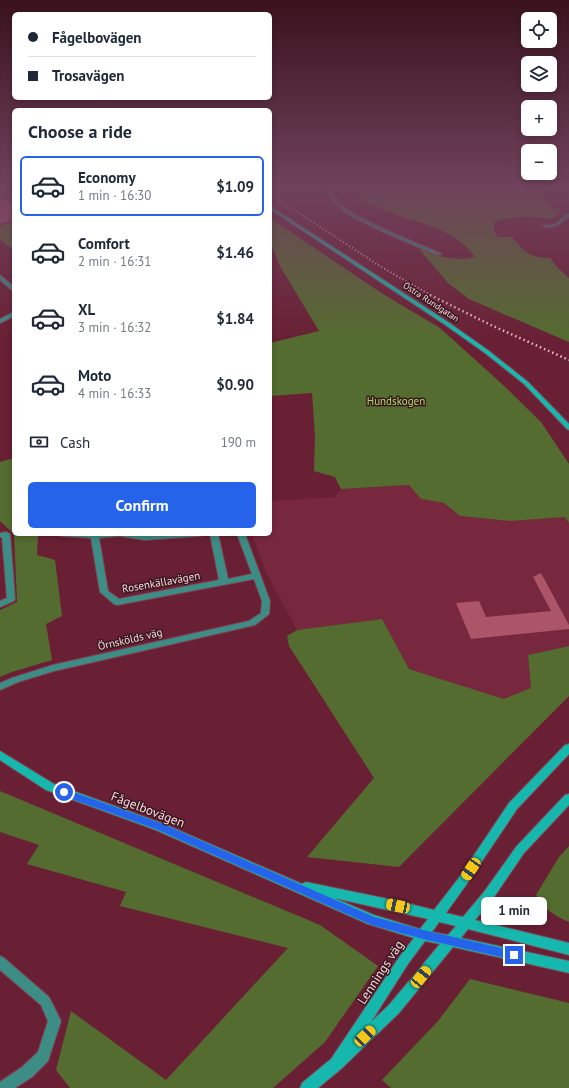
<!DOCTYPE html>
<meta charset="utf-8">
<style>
body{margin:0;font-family:"PT Sans",sans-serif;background:#f2f2f3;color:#1f2937;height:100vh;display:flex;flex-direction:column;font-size:15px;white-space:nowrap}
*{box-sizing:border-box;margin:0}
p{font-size:13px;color:#747a83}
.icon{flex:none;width:22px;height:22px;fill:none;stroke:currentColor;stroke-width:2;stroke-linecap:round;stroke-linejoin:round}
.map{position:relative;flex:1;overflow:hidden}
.details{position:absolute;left:12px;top:108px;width:260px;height:428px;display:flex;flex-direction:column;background:#fff;border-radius:6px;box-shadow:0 2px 6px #0003}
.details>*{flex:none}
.hud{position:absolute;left:12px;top:12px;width:260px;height:88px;border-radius:6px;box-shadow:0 2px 6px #0003;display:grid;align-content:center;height:88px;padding:0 16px;background:#fff}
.buttons{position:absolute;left:521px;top:12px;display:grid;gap:8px}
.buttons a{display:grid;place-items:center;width:36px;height:36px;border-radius:6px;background:#fff;box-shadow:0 2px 6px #0003;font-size:20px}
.end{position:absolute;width:18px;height:18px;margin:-9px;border:5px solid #2563eb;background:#fff;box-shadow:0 0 0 2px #fff}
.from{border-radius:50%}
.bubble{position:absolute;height:28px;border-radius:6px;background:#fff;box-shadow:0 2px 6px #0003;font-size:13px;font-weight:700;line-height:28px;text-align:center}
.car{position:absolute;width:12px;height:24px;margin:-12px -6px;border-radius:5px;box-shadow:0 0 3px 1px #0007;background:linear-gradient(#f5c518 24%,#345 0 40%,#f5c518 0 76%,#345 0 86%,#f5c518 0)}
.hud b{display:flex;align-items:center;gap:14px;height:38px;font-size:15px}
.hud b+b{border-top:1px solid #e0e1e3}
.hud i{width:10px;height:10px;background:#1f2937}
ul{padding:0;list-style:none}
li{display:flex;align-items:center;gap:12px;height:60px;margin:0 8px 6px;padding:0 8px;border:2px solid transparent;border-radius:6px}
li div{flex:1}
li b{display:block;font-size:15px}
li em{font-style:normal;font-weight:700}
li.selected{border-color:#2563eb}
li>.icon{width:36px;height:36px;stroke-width:1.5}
h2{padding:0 16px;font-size:18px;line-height:48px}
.pay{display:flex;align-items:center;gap:10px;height:44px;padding:0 16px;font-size:15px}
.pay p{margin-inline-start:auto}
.cta{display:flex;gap:8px;margin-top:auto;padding:8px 16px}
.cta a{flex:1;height:46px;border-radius:6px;background:#2563eb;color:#fff;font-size:16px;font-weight:700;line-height:46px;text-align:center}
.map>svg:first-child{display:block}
.built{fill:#78283e}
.green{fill:#546c2f}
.building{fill:#ac5468}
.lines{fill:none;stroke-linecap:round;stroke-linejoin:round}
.street-casing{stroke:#834152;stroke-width:2}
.secondary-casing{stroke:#834152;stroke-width:2}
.street{fill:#3b8d86;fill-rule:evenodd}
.secondary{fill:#16b8ad;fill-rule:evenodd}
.rail-far1{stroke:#e9bfc6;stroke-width:2;stroke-dasharray:1 2.5;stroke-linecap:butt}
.rail{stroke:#e9bfc6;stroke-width:2.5;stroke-dasharray:1.5 3;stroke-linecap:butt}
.route{fill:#2563eb}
.labels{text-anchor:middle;stroke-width:3;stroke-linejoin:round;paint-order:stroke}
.far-street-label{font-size:9px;fill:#fad5da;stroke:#3a1920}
.park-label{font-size:11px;fill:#acd86b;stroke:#3a1920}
.street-label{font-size:11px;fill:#fad5da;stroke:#3a1920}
.near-street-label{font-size:13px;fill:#fad5da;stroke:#3a1920}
</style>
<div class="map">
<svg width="569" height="1088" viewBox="0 0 569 1088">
<rect width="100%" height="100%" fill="#692034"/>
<path class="built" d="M0,187H14V222L0,226Z
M409,485L421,499L444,503L460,516L511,521L565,517L569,523V646L528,655L531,688L504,699L409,669L382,619L297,630L267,574L252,534H270V501L335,497L341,489Z"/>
<path class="green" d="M355,187H538L549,206L561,210L553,219C533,216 513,215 494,222V231L498,237H512C524,252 530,258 550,258L557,267L569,278V342L469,299L449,284L419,249C437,256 456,262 475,257C451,224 411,223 377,207C373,205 367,203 363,200C359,198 357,191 355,187Z
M270,218L383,294L440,328L502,384L541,422L569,464V523L565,517L511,521L460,516L444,503L421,499L409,485L341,489L335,477L314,471L315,436L312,393L270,396V343L319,331L280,266L270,242Z
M14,222V250L0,240V226Z
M14,458V534H38L37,555L55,560L62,616L46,624L52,660L12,672L0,677V610L17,602L14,534L0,521V462Z
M382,619L409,669L504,699L531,688L528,655L569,646V696L399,867L307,857L374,778L289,646L287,636L297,630Z
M0,791L320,925L378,966L325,1042L273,1088H70L56,1070L71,1011L166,1080L288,948L120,906L126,892L27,864L39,845L0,832Z
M569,846V922C555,916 543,909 536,895L559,857Z
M470,979L569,1003V1088H391L382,1080L438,1021Z"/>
<path class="building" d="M0,199L14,203V219L0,224Z
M541,573L569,625V629L471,639L456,603L479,601L486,617L551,611L533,577Z"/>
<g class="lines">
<defs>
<path id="street" d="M322,187H331L336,199L343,206L354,214L384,229L442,254L437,255L413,245L381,231L351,216L340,208L332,201L327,189Z
M567,214H569V217C561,223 552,231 542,226L555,224Z
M0,275L14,287V292L0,280Z
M14,312V316L0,323V319Z
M6,532L10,534L15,599L14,601L0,607V601L7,598L2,537H0V533Z
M57,534H134L145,536L167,534H204L200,536L145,540L119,536L99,538L108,591L119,599L219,580L210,534H218L228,579L252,574L237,534H245L270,601L269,614L255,625L54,671L18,682L0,690V683L12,678L53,665L249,621L261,613L262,601L254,579L117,605L114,604L100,592L91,538L61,536Z
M0,956L4,958L49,997L61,1021L48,1061L32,1077L15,1088H0V1082L22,1067L38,1052L48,1021L41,1005L0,970Z"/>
<path id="secondary" d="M270,206L448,322L489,351L528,382L569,424V430L567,429L524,384L485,353L444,324L270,209Z
M569,744V754L517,809L466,885L446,913L463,917L484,892L516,847L565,795L569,794V805L524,853L492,900L475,920L569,943V955L468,929L461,938L569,961V973L453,947L399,1013L341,1069L318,1088H300L302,1083L331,1059L400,956L414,938L368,924L156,830L46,790L0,760V751L54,784L164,824L302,884L306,882L398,901L434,910L458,879L509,803L565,745ZM334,898L428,919L420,929L374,915ZM439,922L456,926L448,935L432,932ZM425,941L440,944L389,1005L371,1022L408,964Z"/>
</defs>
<use href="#street" class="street-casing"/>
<use href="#secondary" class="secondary-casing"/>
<use href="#street" class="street"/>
<use href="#secondary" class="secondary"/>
<path class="rail-far1" d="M270,194L380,266L432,296"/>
<path class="rail" d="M430,295L493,326L569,360"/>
</g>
<linearGradient id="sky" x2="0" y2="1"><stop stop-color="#3a121d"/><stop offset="0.55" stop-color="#70425c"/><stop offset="1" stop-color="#70425c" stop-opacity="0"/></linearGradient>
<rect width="569" height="339" fill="url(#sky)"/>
<path class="route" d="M64,789L163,824L374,917L423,930L514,951L517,952L519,955L517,959L514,960L423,939L372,925L156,829L61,795L60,792L61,790Z"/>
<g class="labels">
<g class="far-street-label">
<text transform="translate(431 302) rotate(33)" y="3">Östra Rundgatan</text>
</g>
<g class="park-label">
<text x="396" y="405">Hundskogen</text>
</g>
<g class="street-label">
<text transform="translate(161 582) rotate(-10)" y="4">Rosenkällavägen</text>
<text transform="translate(130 639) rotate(-13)" y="4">Örnskölds väg</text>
</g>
<g class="near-street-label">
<text transform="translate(148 809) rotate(21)" y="5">Fågelbovägen</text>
<text transform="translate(380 972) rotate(-57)" y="5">Lennings väg</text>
</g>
</g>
</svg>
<div class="buttons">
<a><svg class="icon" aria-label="locate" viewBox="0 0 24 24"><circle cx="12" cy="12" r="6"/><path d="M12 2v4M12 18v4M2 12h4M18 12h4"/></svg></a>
<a><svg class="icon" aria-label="layers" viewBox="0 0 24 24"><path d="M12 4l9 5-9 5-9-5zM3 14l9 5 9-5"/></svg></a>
<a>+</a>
<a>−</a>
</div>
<i class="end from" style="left:64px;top:792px"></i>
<i class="end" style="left:514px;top:955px"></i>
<div class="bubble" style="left:481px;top:897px;width:66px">1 min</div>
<i class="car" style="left:471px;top:869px;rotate:214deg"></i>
<i class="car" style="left:398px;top:906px;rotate:282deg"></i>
<i class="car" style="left:421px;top:977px;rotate:39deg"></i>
<i class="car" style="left:365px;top:1036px;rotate:46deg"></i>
<div class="hud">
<b><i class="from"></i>Fågelbovägen</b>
<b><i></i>Trosavägen</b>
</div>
<section class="details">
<h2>Choose a ride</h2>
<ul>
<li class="selected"><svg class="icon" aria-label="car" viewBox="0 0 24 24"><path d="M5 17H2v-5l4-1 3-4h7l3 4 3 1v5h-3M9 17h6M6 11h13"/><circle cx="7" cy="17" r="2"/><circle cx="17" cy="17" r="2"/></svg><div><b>Economy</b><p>1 min · 16:30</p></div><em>$1.09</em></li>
<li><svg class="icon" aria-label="car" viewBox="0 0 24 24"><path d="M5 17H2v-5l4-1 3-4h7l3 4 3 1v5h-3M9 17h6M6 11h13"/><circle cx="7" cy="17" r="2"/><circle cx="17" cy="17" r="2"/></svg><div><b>Comfort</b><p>2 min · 16:31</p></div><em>$1.46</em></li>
<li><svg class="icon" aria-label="car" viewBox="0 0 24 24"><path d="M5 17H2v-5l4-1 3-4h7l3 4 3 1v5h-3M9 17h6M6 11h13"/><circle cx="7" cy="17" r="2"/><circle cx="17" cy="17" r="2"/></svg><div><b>XL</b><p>3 min · 16:32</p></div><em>$1.84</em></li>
<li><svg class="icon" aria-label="car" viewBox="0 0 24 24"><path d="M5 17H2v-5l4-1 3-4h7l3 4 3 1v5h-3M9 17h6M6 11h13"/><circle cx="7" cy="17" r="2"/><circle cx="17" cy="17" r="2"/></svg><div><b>Moto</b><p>4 min · 16:33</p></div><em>$0.90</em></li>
</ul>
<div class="pay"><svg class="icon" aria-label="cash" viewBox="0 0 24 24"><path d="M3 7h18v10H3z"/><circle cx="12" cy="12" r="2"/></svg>Cash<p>190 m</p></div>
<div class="cta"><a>Confirm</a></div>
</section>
</div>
